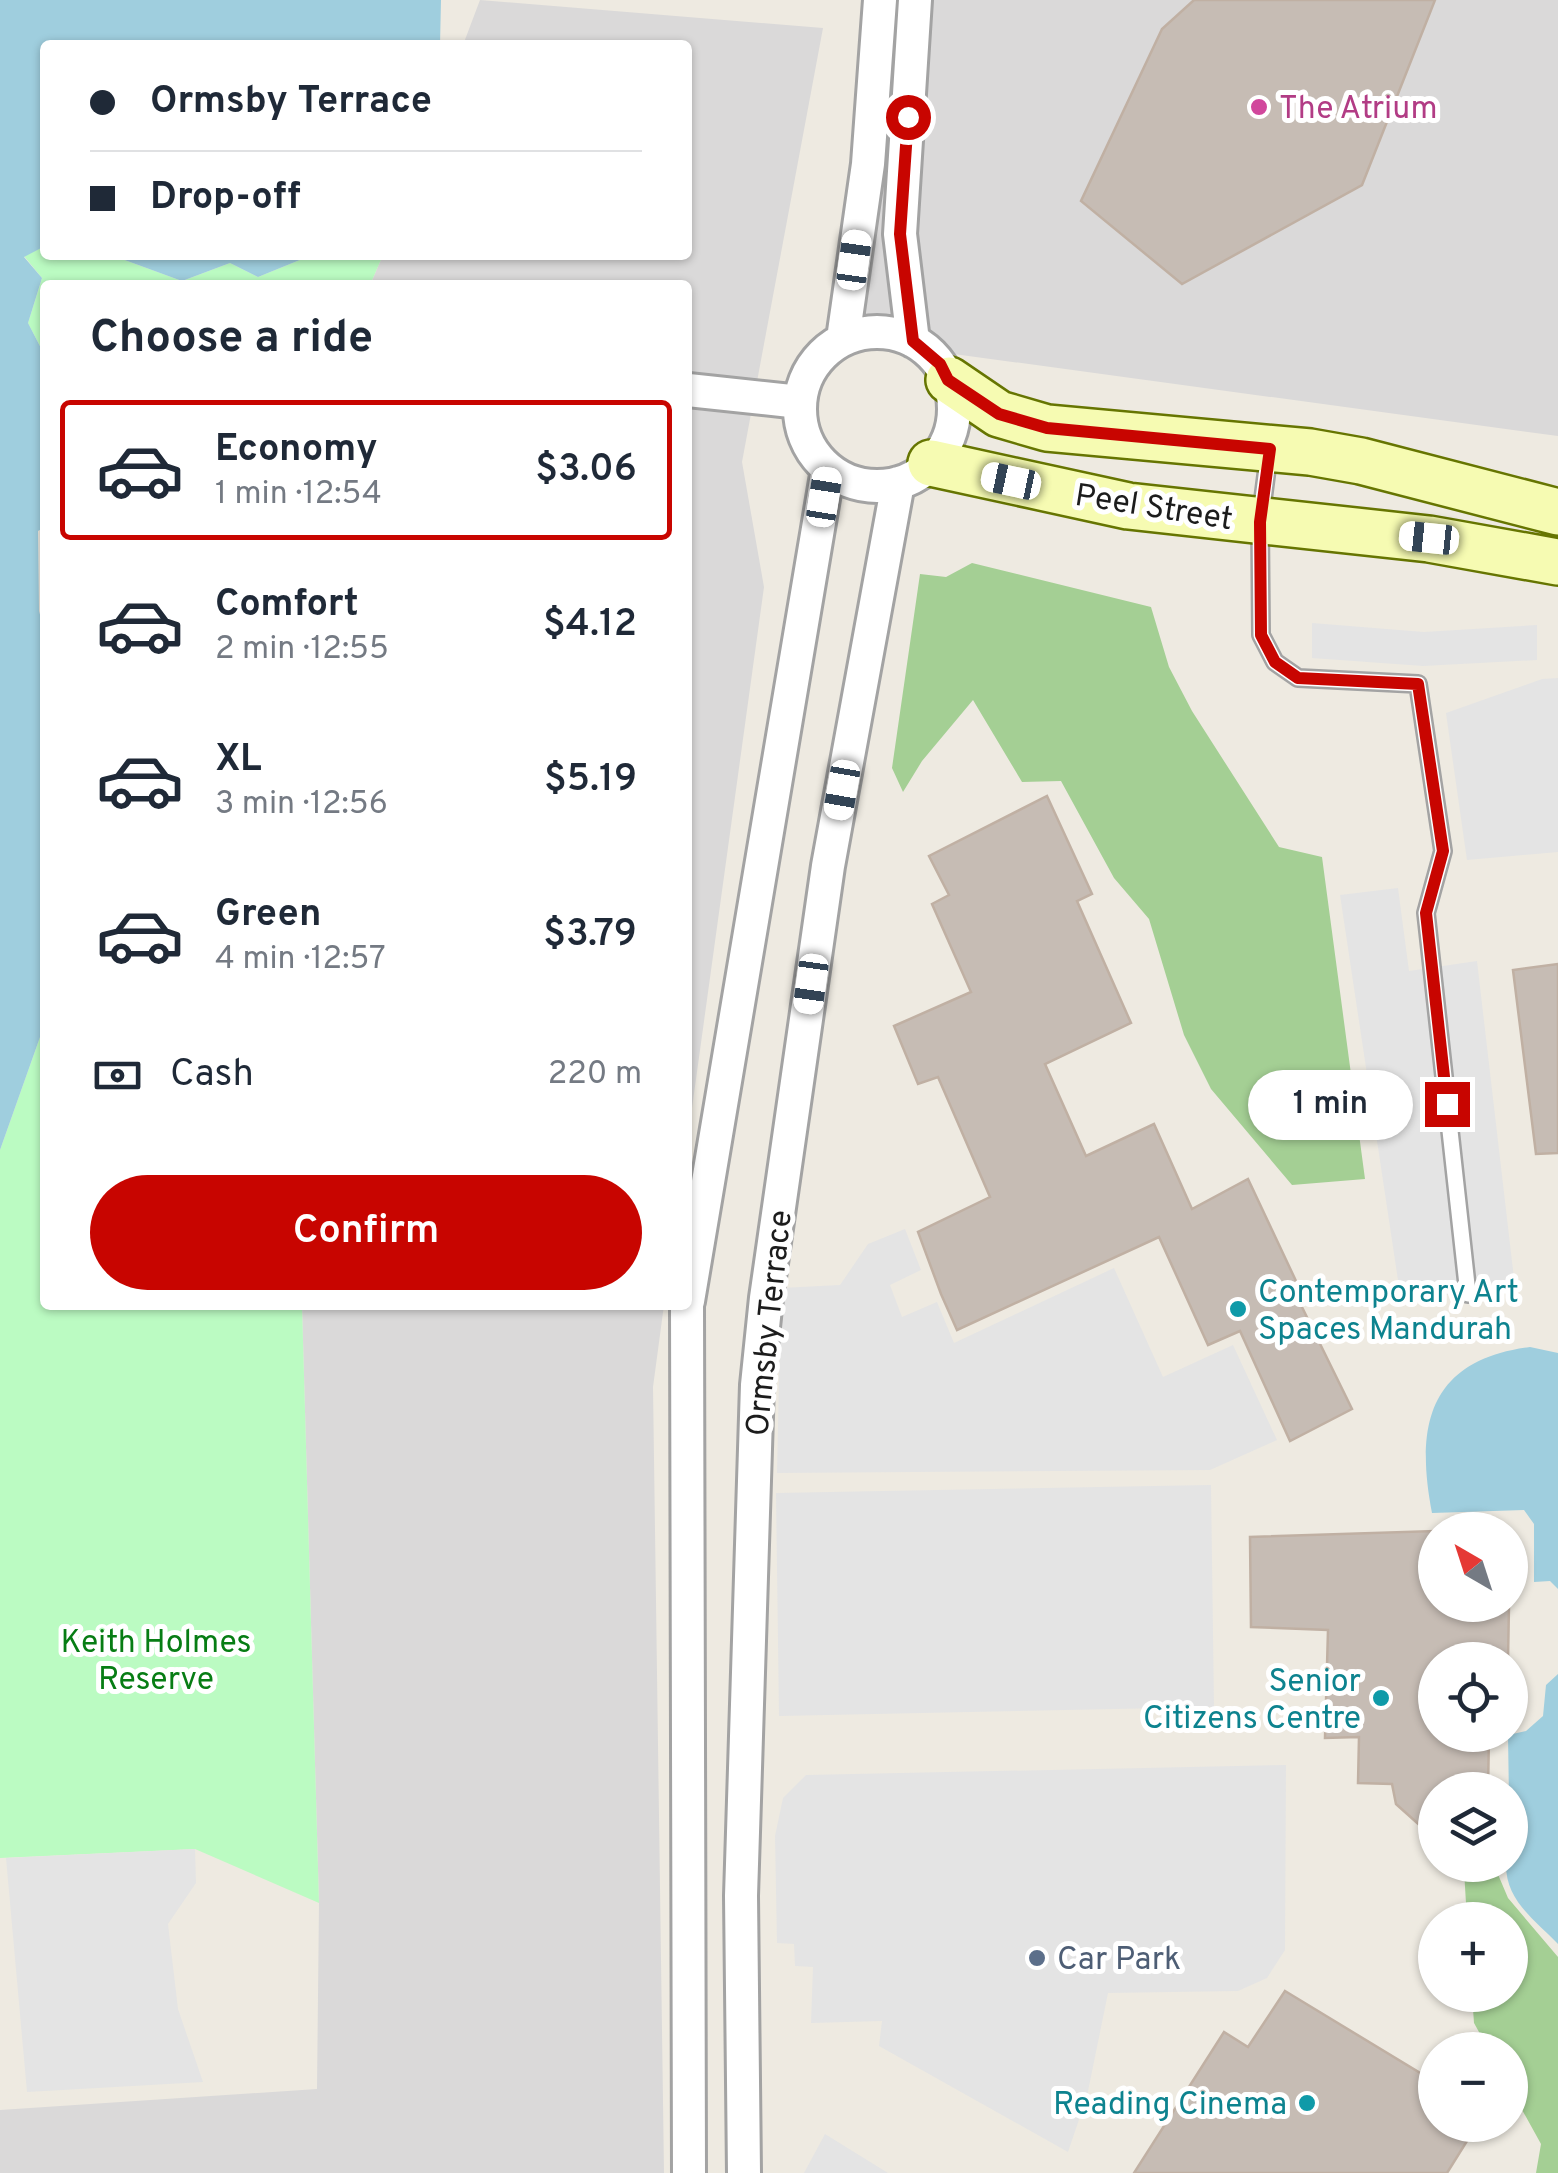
<!DOCTYPE html>
<meta charset="utf-8">
<style>
body{margin:0;font-family:Overpass,sans-serif;background:#f2f2f3;color:#1f2937;height:100vh;display:flex;flex-direction:column;font-size:38px;white-space:nowrap}
*{box-sizing:border-box;margin:0}
p{font-size:32px;color:#747a83}
.icon{flex:none;width:55px;height:55px;fill:none;stroke:currentColor;stroke-width:2;stroke-linecap:round;stroke-linejoin:round}
.map{position:relative;flex:1;overflow:hidden}
.side{position:absolute;left:40px;top:280px;width:652px;height:1030px;display:flex;flex-direction:column;background:#fff;border-radius:10px;box-shadow:0 2px 8px #0004}
.side>*{flex:none}
.top-card{position:absolute;left:40px;top:40px;width:652px;height:220px;border-radius:10px;box-shadow:0 2px 8px #0004;display:grid;align-content:center;height:220px;padding:0 50px;background:#fff}
.needle{width:65px;rotate:321deg}
.controls{position:absolute;left:1418px;top:1512px;display:grid;gap:20px}
.controls a{display:grid;place-items:center;width:110px;height:110px;border-radius:50%;background:#fff;box-shadow:0 2px 8px #0004;font-size:50px}
.end{position:absolute;width:45px;height:45px;margin:-22px;border:12px solid #c80500;background:#fff;box-shadow:0 0 0 5px #fff}
.from{border-radius:50%}
.bubble{position:absolute;height:70px;border-radius:35px;background:#fff;box-shadow:0 2px 8px #0004;font-size:32px;font-weight:600;line-height:70px;text-align:center}
.car{position:absolute;width:30px;height:60px;margin:-30px -15px;border-radius:12px;box-shadow:0 0 8px 2px #0007;background:linear-gradient(#fff 24%,#345 0 40%,#fff 0 76%,#345 0 86%,#fff 0)}
.top-card b{display:flex;align-items:center;gap:35px;height:95px;font-size:38px}
.top-card b+b{border-top:2px solid #e0e1e3}
.top-card i{width:25px;height:25px;background:#1f2937}
ul{padding:0;list-style:none}
li{display:flex;align-items:center;gap:30px;height:140px;margin:0 20px 15px;padding:0 30px;border:5px solid transparent;border-radius:10px}
li div{flex:1}
li b{display:block;font-size:38px}
li em{font-style:normal;font-weight:600}
li.current{border-color:#c80500}
li>.icon{width:90px;height:90px;stroke-width:1.5}
h2{padding:0 50px;font-size:45px;line-height:120px}
.pay{display:flex;align-items:center;gap:25px;height:110px;padding:0 50px;font-size:38px}
.pay p{margin-inline-start:auto}
.button{display:flex;gap:20px;margin-top:auto;padding:20px 50px}
.button a{flex:1;height:115px;border-radius:60px;background:#c80500;color:#fff;font-size:40px;font-weight:600;line-height:115px;text-align:center}
.map>svg:first-child{display:block}
.residential{fill:#dad9d9}
.forest{fill:#a4cf94}
.park{fill:#bbfbc2}
.parking{fill:#e4e4e4}
.water{fill:#9fcede}
.building{fill:#c6bcb4;stroke:#c0b0a3;stroke-width:2.5}
.lines{fill:none;stroke-linecap:round;stroke-linejoin:round}
.lane-casing{stroke:#a3a3a3;stroke-width:20}
.street-casing{stroke:#a3a3a3;stroke-width:38}
.secondary-casing{stroke:#667501;stroke-width:50}
.lane{stroke:#fff;stroke-width:15}
.street{stroke:#fff;stroke-width:32}
.secondary{stroke:#f6fbb2;stroke-width:45}
.route{stroke:#c80500;stroke-width:12}
.hotel-dot{fill:#d1479c;stroke:#fff;stroke-width:4}
.culture-dot{fill:#0f9aa8;stroke:#fff;stroke-width:4}
.service-dot{fill:#5c6f8a;stroke:#fff;stroke-width:4}
.labels{text-anchor:middle;stroke-width:10;stroke-linejoin:round;paint-order:stroke}
.hotel-label{font-size:32px;fill:#b23c85;stroke:#fff;text-anchor:start}
.street-label{font-size:32px;fill:#1c1c1c;stroke:#fff}
.culture-label{font-size:32px;fill:#0d838f;stroke:#fff;text-anchor:end}
.park-label{font-size:32px;fill:#077d14;stroke:#fff}
.service-label{font-size:32px;fill:#4e5e75;stroke:#fff;text-anchor:start}
</style>
<div class="map">
<svg width="1558" height="2173" viewBox="0 0 1558 2173">
<rect width="100%" height="100%" fill="#eeeae1"/>
<path class="residential" d="M480,0L823,28L742,462L764,587L688,1137V285H370L383,255H688V45H463Z
M877,0H1558V436L844,339Z
M302,1305H664L653,1387L664,2173H0V2110L317,2089L319,1903Z"/>
<path class="forest" d="M972,563L1151,607L1169,667L1192,711L1279,847L1322,857L1365,1179L1292,1185L1211,1089L1184,1035L1149,919L1114,878L1061,781L1022,782L973,700L922,761L903,792L892,768L920,574L946,577Z
M1482,1865H1494L1508,1898L1558,1957V2173H1536L1541,2144L1510,2088V2050H1489L1474,2023L1472,1995H1510V1920H1467L1464,1870Z"/>
<path class="park" d="M45,246V255H111L182,281L230,263L258,277L312,255H383L370,285H45V377L43,352L28,323L42,278L24,256Z
M45,1023V1305H302L319,1903L195,1849L0,1858V1150Z"/>
<path class="parking" d="M1312,623L1424,632L1537,625V660L1423,666L1312,658Z
M1558,678V852L1467,860L1446,713L1542,679Z
M1398,888L1409,971L1477,961L1515,1287L1401,1300L1340,895Z
M905,1229L921,1270L890,1285L902,1317L937,1302L954,1343L1114,1268L1163,1377L1233,1345L1277,1440L1210,1470L777,1473L781,1288L840,1285L868,1244Z
M1211,1485L1214,1707L779,1716L776,1493Z
M1286,1765L1285,1950L1267,1978L1238,1991L1108,1993L1087,2096L1068,2152L879,2046L882,2021L811,2023L813,1967L795,1966L794,1944L777,1943L775,1836L783,1798L806,1775Z
M195,1849L196,1883L168,1924L178,2009L203,2082L27,2092L6,1858Z
M825,2134L888,2173H804Z"/>
<path class="water" d="M0,0H441L440,45H45V246L24,257L42,278L28,323L43,352L45,377V527L38,531L39,611L45,634V1023L0,1150Z
M111,255H312L258,277L230,263L182,281Z
M1530,1347L1558,1353V1589L1550,1581L1534,1582V1524L1524,1510L1432,1513C1415,1425 1429,1360 1530,1347Z
M1558,1674V1944C1535,1920 1506,1901 1506,1865H1510L1508,1735L1526,1731L1543,1716L1546,1685Z"/>
<path class="building" d="M1194,0H1435L1362,185L1182,284L1081,201L1162,29Z
M1047,796L1092,894L1077,901L1131,1023L1045,1064L1086,1156L1154,1124L1192,1209L1248,1179L1304,1298L1299,1301L1352,1409L1290,1441L1240,1331L1208,1345L1159,1237L957,1330L941,1294L918,1232L990,1197L938,1077L918,1084L894,1026L971,992L932,904L949,895L929,856Z
M1558,964V1153L1536,1154L1513,970Z
M1435,1531V1605H1509L1508,1660H1435V1735H1489L1488,1790H1435V1839L1396,1804L1392,1784L1358,1783L1359,1737L1325,1738L1328,1630L1251,1627L1250,1537Z
M1285,1991L1435,2082V2125H1477L1447,2173H1134L1224,2032L1248,2047Z"/>
<g class="lines">
<defs>
<path id="lane" d="M1269,453L1260,522L1261,635L1275,662L1298,678L1418,684L1443,851L1426,913L1468,1294"/>
<path id="street" d="M800 409a77 77 0 1 1 154 0a77 77 0 1 1-154 0Z
M843,339L868,164L880,0
M913,341L900,234L915,0
M688,390L800,402
M688,1301L828,469
M687,1305L689,2173
M744,2173L741,1896L757,1385L766,1298L828,866L898,483"/>
<path id="secondary" d="M949,380L999,414L1047,428L1310,452L1361,461L1558,512
M931,463L1128,506L1429,539L1558,562"/>
</defs>
<use href="#lane" class="lane-casing"/>
<use href="#street" class="street-casing"/>
<use href="#secondary" class="secondary-casing"/>
<use href="#lane" class="lane"/>
<use href="#street" class="street"/>
<use href="#secondary" class="secondary"/>
</g>
<g class="lines">
<path class="route" d="M908,117L900,234L913,341L940,364L948,380L999,414L1047,428L1270,449L1260,522L1261,635L1275,662L1298,678L1418,684L1443,851L1426,913L1447,1104"/>
</g>
<circle class="hotel-dot" cx="1259" cy="107" r="10"/>
<g class="culture-dot">
<circle cx="1238" cy="1309" r="10"/>
<circle cx="1381" cy="1698" r="10"/>
<circle cx="1307" cy="2103" r="10"/>
</g>
<circle class="service-dot" cx="1037" cy="1958" r="10"/>
<g class="labels">
<g class="hotel-label">
<text x="1279" y="118">The Atrium</text>
</g>
<g class="street-label">
<text transform="translate(1154 506) rotate(9)" y="11">Peel Street</text>
<text transform="translate(768 1323) rotate(-84)" y="11">Ormsby Terrace</text>
</g>
<g class="culture-label">
<text x="1258" y="1302" text-anchor="start">Contemporary Art<tspan x="1258" dy="37">Spaces Mandurah</tspan></text>
<text x="1361" y="1691">Senior<tspan x="1361" dy="37">Citizens Centre</tspan></text>
<text x="1287" y="2114">Reading Cinema</text>
</g>
<g class="park-label">
<text x="156" y="1652">Keith Holmes<tspan x="156" dy="37">Reserve</tspan></text>
</g>
<g class="service-label">
<text x="1057" y="1969">Car Park</text>
</g>
</g>
</svg>
<div class="controls">
<a><svg class="needle" viewBox="-14 -14 28 28"><path d="M0-13l5 13h-10z" fill="#e53935"/><path d="M0 13l5-13h-10z" fill="#747a83"/></svg></a>
<a><svg class="icon" aria-label="locate" viewBox="0 0 24 24"><circle cx="12" cy="12" r="6"/><path d="M12 2v4M12 18v4M2 12h4M18 12h4"/></svg></a>
<a><svg class="icon" aria-label="layers" viewBox="0 0 24 24"><path d="M12 4l9 5-9 5-9-5zM3 14l9 5 9-5"/></svg></a>
<a>+</a>
<a>−</a>
</div>
<i class="end from" style="left:908px;top:117px"></i>
<i class="end" style="left:1447px;top:1104px"></i>
<div class="bubble" style="left:1248px;top:1070px;width:165px">1 min</div>
<i class="car" style="left:854px;top:260px;rotate:8deg"></i>
<i class="car" style="left:1011px;top:481px;rotate:282deg"></i>
<i class="car" style="left:824px;top:497px;rotate:9deg"></i>
<i class="car" style="left:1429px;top:538px;rotate:276deg"></i>
<i class="car" style="left:842px;top:790px;rotate:190deg"></i>
<i class="car" style="left:811px;top:984px;rotate:188deg"></i>
<div class="top-card">
<b><i class="from"></i>Ormsby Terrace</b>
<b><i></i>Drop-off</b>
</div>
<section class="side">
<h2>Choose a ride</h2>
<ul>
<li class="current"><svg class="icon" aria-label="car" viewBox="0 0 24 24"><path d="M5 17H2v-5l4-1 3-4h7l3 4 3 1v5h-3M9 17h6M6 11h13"/><circle cx="7" cy="17" r="2"/><circle cx="17" cy="17" r="2"/></svg><div><b>Economy</b><p>1 min · 12:54</p></div><em>$3.06</em></li>
<li><svg class="icon" aria-label="car" viewBox="0 0 24 24"><path d="M5 17H2v-5l4-1 3-4h7l3 4 3 1v5h-3M9 17h6M6 11h13"/><circle cx="7" cy="17" r="2"/><circle cx="17" cy="17" r="2"/></svg><div><b>Comfort</b><p>2 min · 12:55</p></div><em>$4.12</em></li>
<li><svg class="icon" aria-label="car" viewBox="0 0 24 24"><path d="M5 17H2v-5l4-1 3-4h7l3 4 3 1v5h-3M9 17h6M6 11h13"/><circle cx="7" cy="17" r="2"/><circle cx="17" cy="17" r="2"/></svg><div><b>XL</b><p>3 min · 12:56</p></div><em>$5.19</em></li>
<li><svg class="icon" aria-label="car" viewBox="0 0 24 24"><path d="M5 17H2v-5l4-1 3-4h7l3 4 3 1v5h-3M9 17h6M6 11h13"/><circle cx="7" cy="17" r="2"/><circle cx="17" cy="17" r="2"/></svg><div><b>Green</b><p>4 min · 12:57</p></div><em>$3.79</em></li>
</ul>
<div class="pay"><svg class="icon" aria-label="cash" viewBox="0 0 24 24"><path d="M3 7h18v10H3z"/><circle cx="12" cy="12" r="2"/></svg>Cash<p>220 m</p></div>
<div class="button"><a>Confirm</a></div>
</section>
</div>
